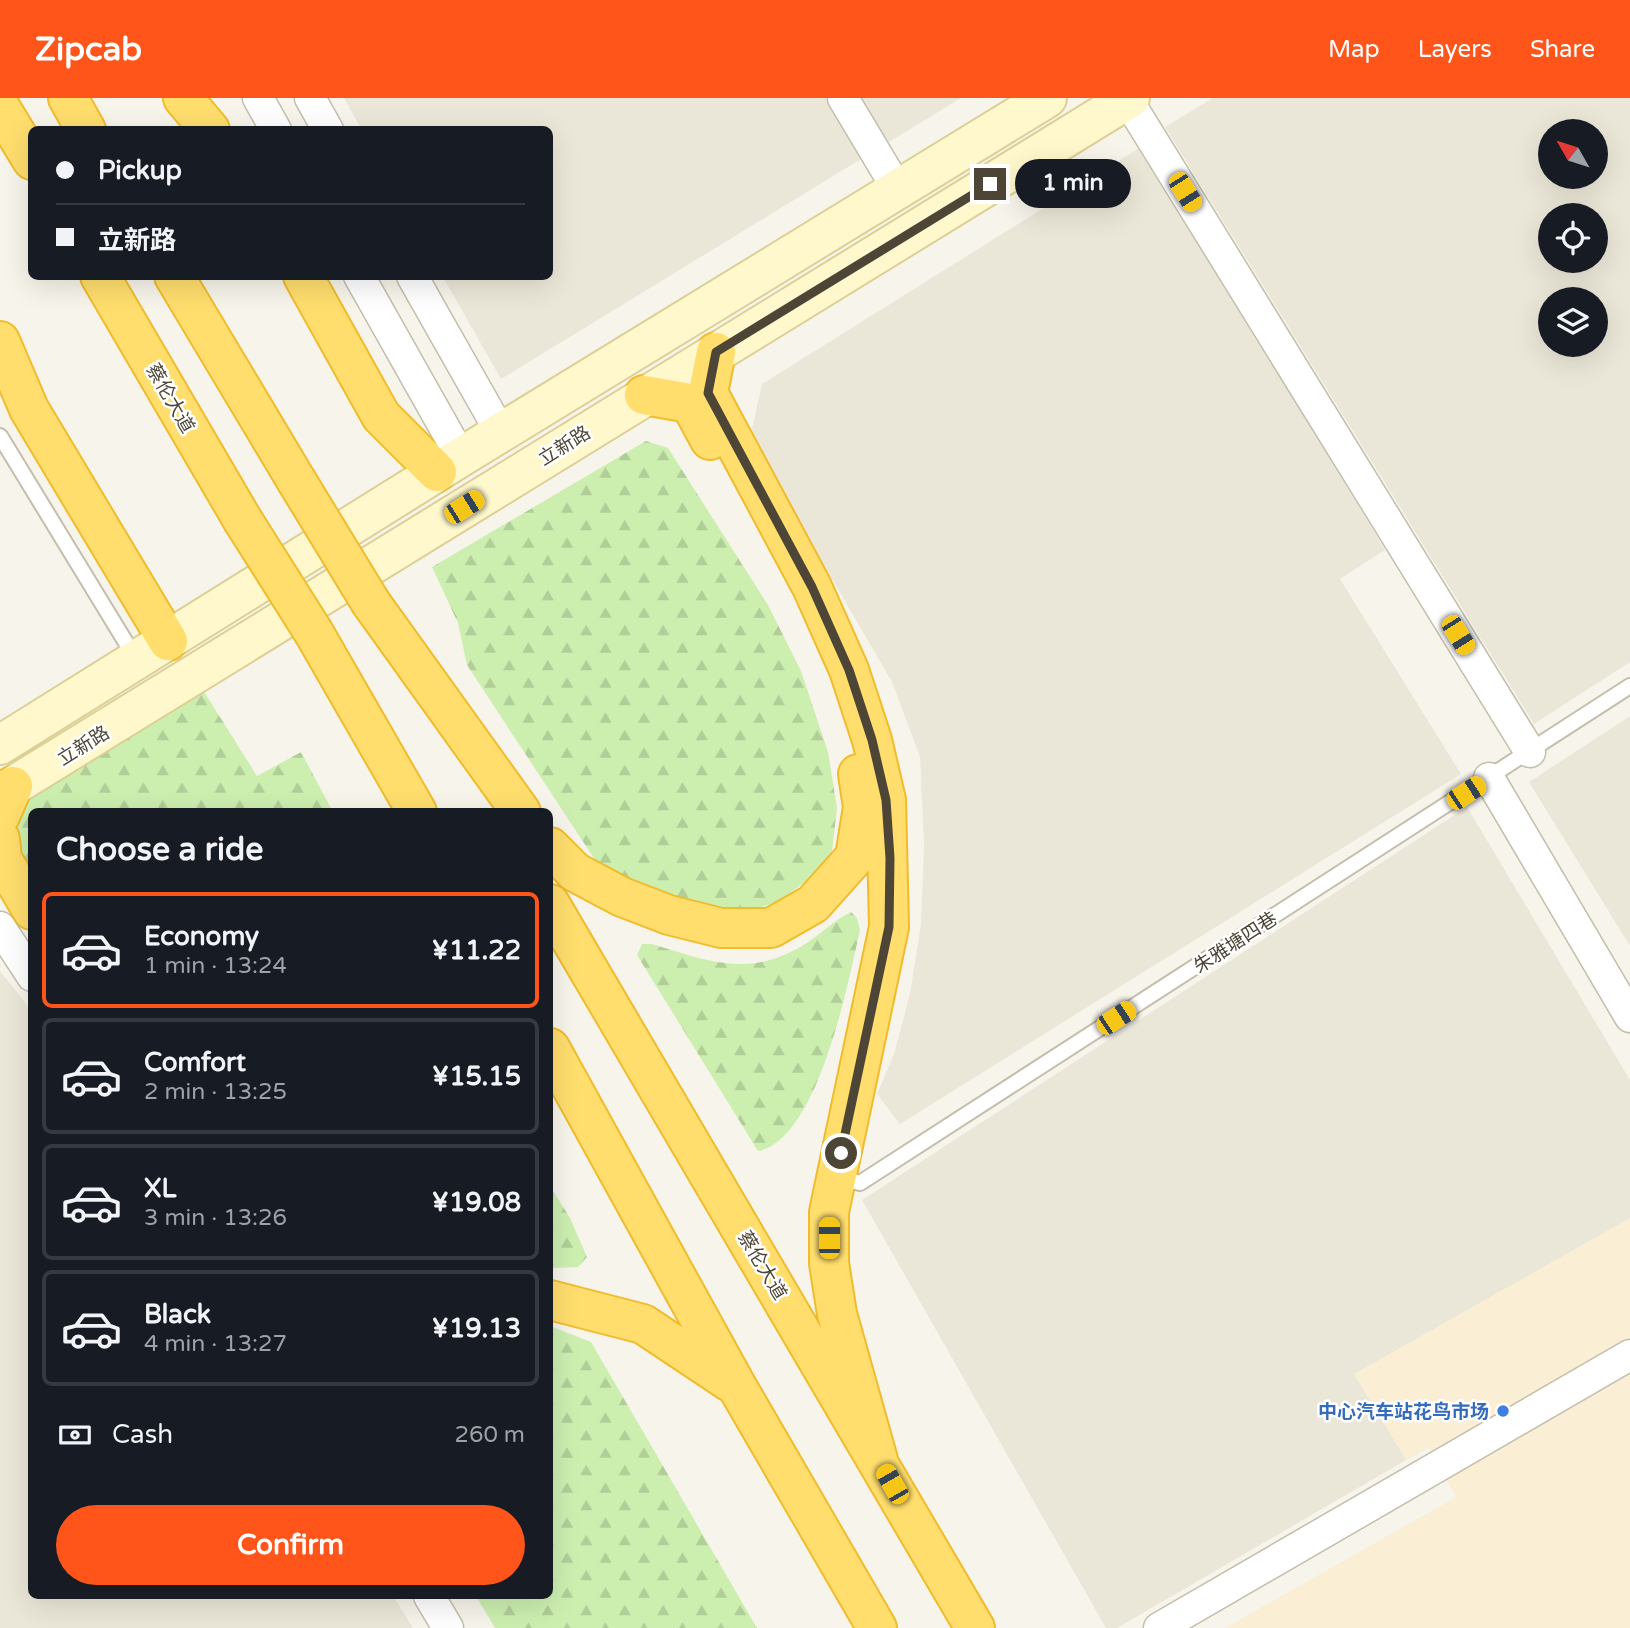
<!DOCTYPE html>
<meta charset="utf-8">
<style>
body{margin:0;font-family:"Varela Round","Noto Sans SC",sans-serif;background:#20242c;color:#f1f3f6;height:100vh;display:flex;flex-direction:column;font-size:26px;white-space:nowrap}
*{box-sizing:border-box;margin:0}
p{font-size:23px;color:#9ea1a6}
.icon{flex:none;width:38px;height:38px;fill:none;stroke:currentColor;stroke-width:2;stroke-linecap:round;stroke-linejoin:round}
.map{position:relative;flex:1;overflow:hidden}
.side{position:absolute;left:28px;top:710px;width:525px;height:791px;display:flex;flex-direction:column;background:#171b24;border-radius:10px;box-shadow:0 7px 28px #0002}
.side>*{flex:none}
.hud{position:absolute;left:28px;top:28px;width:525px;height:154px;border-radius:10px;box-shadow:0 7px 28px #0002;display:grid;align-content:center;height:154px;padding:0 28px;background:#171b24}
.needle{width:46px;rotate:309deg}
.tools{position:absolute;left:1538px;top:21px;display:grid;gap:14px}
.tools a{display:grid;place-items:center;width:70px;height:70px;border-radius:50%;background:#171b24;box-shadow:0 7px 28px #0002;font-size:35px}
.end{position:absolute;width:32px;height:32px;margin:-16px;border:9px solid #4d4637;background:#fff;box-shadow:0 0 0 4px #fff}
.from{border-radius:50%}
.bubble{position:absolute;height:49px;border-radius:24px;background:#171b24;box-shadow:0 7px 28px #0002;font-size:23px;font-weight:800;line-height:49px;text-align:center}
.car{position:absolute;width:21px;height:42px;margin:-21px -10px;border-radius:9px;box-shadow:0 0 5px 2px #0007;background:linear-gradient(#f5c518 24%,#345 0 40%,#f5c518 0 76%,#345 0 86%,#f5c518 0)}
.hud b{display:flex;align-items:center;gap:24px;height:66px;font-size:26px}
.hud b+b{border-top:2px solid #363941}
.hud i{width:18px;height:18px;background:#f1f3f6}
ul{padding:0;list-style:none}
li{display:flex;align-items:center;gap:21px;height:116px;margin:0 14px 10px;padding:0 14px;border:4px solid #363941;border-radius:10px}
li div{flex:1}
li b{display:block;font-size:26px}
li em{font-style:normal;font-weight:800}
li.active{border-color:#ff541a}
li>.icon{width:63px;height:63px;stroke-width:1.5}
h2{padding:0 28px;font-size:32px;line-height:84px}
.pay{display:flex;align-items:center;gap:18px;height:77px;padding:0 28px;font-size:26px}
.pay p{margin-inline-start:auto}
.primary-button{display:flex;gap:14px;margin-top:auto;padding:14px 28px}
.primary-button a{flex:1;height:80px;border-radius:42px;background:#ff541a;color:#fff;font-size:28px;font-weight:800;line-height:80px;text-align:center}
header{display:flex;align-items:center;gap:42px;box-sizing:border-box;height:98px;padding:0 35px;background:#ff541a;color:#fff}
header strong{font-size:33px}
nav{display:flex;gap:38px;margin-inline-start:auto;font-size:24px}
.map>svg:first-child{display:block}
.residential{fill:#ebe7d8;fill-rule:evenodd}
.commercial{fill:#faeed5}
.forest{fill:url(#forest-firs)}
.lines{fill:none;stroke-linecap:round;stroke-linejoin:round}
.lane-casing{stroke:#c4beac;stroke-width:18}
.street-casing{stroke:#c4beac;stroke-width:33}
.secondary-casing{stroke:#dcd096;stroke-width:42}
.highway-casing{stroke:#f0bc2c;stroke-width:42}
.lane{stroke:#fff;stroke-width:14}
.street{stroke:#fff;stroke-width:30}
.secondary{stroke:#fff8cd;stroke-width:38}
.highway{stroke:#ffde6e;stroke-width:38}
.highway-bridge-casing{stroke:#f0bc2c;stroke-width:42;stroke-linecap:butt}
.highway-bridge{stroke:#ffde6e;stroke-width:38}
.route{stroke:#4d4637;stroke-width:9}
.shop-dot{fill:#3f7fe0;stroke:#fff;stroke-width:2.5}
.labels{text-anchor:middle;stroke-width:5;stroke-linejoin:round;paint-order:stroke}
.street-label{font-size:19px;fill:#4d4637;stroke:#fff}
.shop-label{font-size:19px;font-weight:bold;fill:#366cbe;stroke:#fff;text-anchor:end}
</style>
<header>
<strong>Zipcab</strong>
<nav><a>Map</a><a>Layers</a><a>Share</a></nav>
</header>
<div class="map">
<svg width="1630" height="1530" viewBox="0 0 1630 1530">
<defs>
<pattern id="forest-firs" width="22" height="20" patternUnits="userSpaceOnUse" patternTransform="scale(1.75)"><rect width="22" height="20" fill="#ccefb0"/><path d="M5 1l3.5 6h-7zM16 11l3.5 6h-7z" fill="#b1ce98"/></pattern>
</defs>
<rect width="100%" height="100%" fill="#f7f4eb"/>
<path class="residential" d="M344,0H961L501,281L443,179L550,178V32L361,31Z
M1213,0H1630V564L1534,626L1165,29ZM1596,33V79H1550V33ZM1550,117H1596V163H1550ZM1596,201V247H1550V201Z
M1141,49L1385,452L1340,481L1461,676L900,1026L877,996L894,956L910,896L921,826L924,746L920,659L892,584L750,340L762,286Z
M1630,618V848L1529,684Z
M1467,709L1630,982V1232L1117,1530H1106L862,1102Z
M0,873L31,912L32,1498H393L413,1530H0Z"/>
<path class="commercial" d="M1630,1120V1530H1225L1456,1399L1428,1349L1406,1362L1354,1276Z"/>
<path class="forest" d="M646,343L668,350L768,507L801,573L828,654L837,710L832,753L809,781L776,805L746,813L689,804L599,768L467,567L458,525L432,469Z
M203,592L257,678L301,654L333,714H32L31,784L14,741L18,706Z
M851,814L857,820L860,832C848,885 818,1042 758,1053L637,857L642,846H652C708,863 747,880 802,848C819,838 834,822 851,814Z
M550,1088L570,1120L587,1159L578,1169L550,1170Z
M550,1228L591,1244L757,1530H495L476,1498H550Z"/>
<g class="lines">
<defs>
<path id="lane" d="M0,338L136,561
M837,1079L860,1085L1630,588"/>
<path id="street" d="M258,0L276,32
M310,0L328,32
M843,0L898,92
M1127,1L1530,654
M359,178L461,359
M412,178L501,335
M1489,680L1630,919
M0,829L32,878
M429,1498L448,1530
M1159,1530L1630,1257"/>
<path id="secondary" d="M0,647L461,359L1047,0
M0,696L1130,0"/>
<path id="highway" d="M68,0L86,32
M183,0L210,32
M0,9L32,62
M100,178L242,421
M174,178L296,382
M303,178L381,318L437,374
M0,243L29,311L168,543
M716,254L708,295L812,489L849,572L872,642L886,702L889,829L829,1114V1165L837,1216L878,1362
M644,297L690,305L710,342
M371,505L521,714
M314,535L417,714
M0,718L13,688
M0,741L2,761L32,812
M550,749L575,774L622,799L669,817L721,830H771L813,806L855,759L863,709L858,676
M550,806L975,1530
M550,950L736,1287L877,1530
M550,1202L643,1226L730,1284"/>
</defs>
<use href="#lane" class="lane-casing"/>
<use href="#street" class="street-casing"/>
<use href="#secondary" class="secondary-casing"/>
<use href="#highway" class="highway-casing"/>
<use href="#lane" class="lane"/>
<use href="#street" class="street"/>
<use href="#secondary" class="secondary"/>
<use href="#highway" class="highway"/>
<defs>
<path id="highway-bridge" d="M296,382L371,505
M242,421L314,535"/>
</defs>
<use href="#highway-bridge" class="highway-bridge-casing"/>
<use href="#highway-bridge" class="highway-bridge"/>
</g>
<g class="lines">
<path class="route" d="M841,1055L889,829L890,760L886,702L872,642L849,572L812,489L708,295L716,254L990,86"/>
</g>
<circle class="shop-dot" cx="1503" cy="1313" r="7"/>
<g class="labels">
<g class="street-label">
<text transform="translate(171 300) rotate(60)" y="7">蔡伦大道</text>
<text transform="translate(564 347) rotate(-32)" y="7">立新路</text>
<text transform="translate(83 647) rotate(-32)" y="7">立新路</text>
<text transform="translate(1235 844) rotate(-33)" y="7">朱雅塘四巷</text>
<text transform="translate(763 1167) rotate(59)" y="7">蔡伦大道</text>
</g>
<g class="shop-label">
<text x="1489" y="1320">中心汽车站花鸟市场</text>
</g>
</g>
</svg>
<div class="tools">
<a><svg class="needle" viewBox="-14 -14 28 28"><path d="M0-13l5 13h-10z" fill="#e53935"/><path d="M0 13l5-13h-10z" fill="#9ea1a6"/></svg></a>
<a><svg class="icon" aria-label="locate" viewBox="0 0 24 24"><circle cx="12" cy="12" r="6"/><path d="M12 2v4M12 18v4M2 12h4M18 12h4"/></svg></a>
<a><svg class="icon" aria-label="layers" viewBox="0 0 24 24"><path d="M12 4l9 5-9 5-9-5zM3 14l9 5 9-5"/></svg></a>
</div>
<i class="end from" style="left:841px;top:1055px"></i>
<i class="end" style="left:990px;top:86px"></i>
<div class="bubble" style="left:1015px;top:61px;width:116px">1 min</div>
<i class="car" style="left:1185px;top:94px;rotate:148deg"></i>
<i class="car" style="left:464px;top:409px;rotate:58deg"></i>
<i class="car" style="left:1458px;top:537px;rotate:148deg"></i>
<i class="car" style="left:1466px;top:695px;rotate:57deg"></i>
<i class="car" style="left:1116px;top:920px;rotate:57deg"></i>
<i class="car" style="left:829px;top:1140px;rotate:0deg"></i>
<i class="car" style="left:892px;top:1386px;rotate:330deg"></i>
<div class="hud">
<b><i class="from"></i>Pickup</b>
<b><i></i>立新路</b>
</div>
<section class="side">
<h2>Choose a ride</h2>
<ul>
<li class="active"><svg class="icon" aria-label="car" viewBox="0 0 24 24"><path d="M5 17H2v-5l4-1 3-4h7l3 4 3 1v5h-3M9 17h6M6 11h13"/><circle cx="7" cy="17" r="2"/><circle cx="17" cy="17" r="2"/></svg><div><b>Economy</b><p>1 min · 13:24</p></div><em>¥11.22</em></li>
<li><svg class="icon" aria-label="car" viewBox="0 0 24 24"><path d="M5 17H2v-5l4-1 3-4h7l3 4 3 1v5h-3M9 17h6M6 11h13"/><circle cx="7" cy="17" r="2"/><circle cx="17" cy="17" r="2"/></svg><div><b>Comfort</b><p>2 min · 13:25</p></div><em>¥15.15</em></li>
<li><svg class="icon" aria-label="car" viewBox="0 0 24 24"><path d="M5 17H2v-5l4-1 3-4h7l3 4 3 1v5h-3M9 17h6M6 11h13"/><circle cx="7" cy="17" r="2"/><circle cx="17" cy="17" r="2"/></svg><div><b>XL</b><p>3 min · 13:26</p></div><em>¥19.08</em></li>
<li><svg class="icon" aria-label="car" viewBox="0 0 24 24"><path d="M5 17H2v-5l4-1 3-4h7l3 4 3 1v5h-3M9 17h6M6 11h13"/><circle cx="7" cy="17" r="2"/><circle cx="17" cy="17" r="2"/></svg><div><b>Black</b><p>4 min · 13:27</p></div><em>¥19.13</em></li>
</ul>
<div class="pay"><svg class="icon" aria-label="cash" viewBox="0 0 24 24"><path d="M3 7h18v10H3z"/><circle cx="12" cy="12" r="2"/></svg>Cash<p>260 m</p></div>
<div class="primary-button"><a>Confirm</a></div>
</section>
</div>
